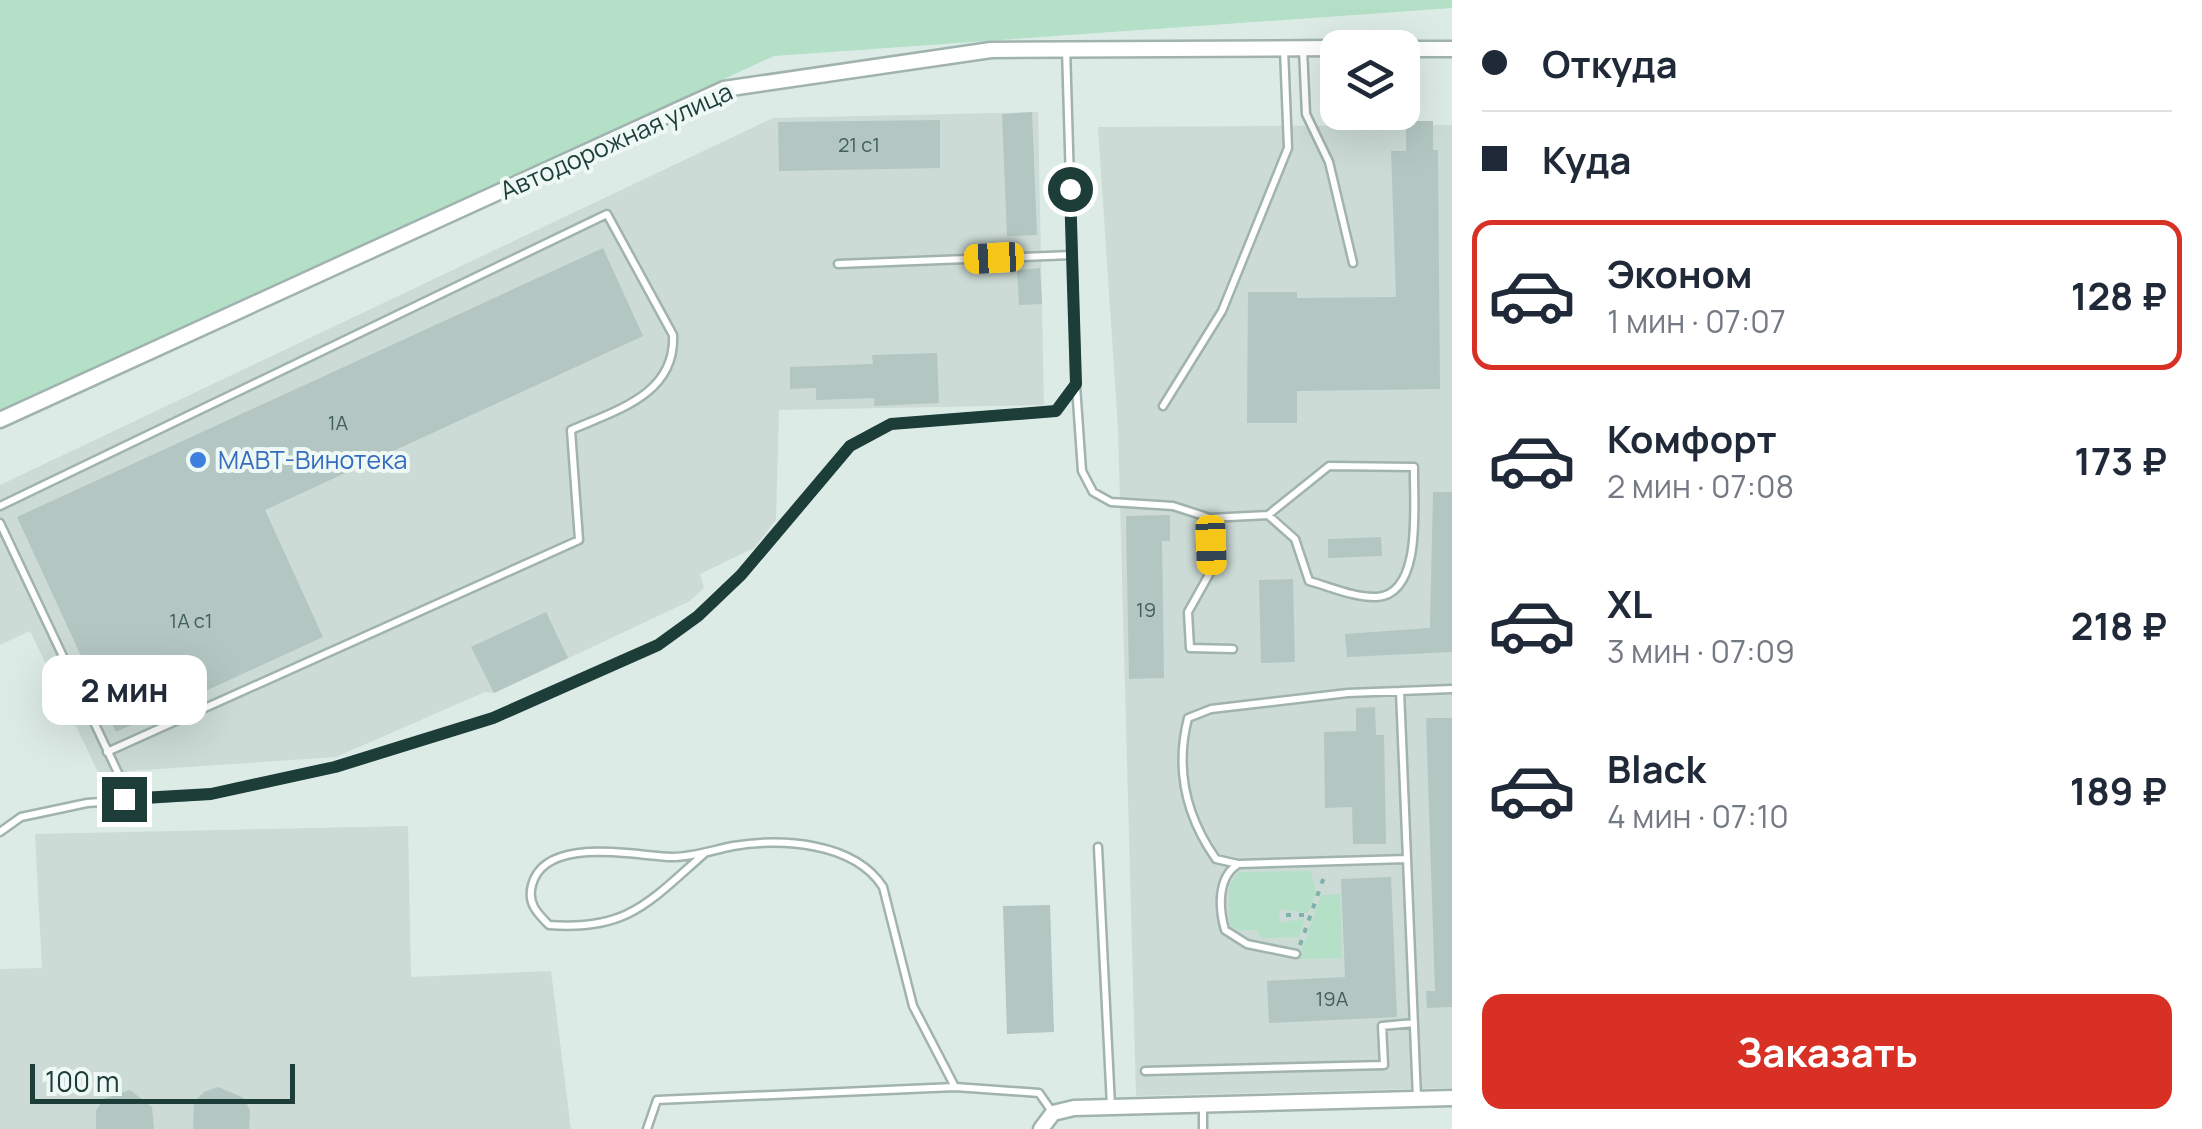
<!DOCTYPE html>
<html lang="ru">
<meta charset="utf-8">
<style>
body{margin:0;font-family:Manrope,sans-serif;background:#f6f6f7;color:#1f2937;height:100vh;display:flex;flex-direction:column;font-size:38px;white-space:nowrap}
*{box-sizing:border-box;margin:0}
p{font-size:32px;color:#747a83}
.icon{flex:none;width:55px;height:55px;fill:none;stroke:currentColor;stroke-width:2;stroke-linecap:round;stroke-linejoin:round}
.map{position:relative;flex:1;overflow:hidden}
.drawer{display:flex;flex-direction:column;background:#fff;width:750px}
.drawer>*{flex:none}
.top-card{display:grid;align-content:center;height:220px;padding:0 30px;background:#fff}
.buttons{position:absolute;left:1320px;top:30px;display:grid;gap:20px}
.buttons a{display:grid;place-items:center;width:100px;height:100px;border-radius:20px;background:#fff;box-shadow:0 10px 40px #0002;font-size:50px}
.scale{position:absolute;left:30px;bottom:25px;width:265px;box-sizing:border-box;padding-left:10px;border:5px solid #1d3d39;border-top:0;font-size:28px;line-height:35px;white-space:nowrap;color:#1d3d39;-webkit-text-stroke:8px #eef8f4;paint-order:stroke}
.end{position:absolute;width:45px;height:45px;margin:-22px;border:12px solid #1d3d39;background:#fff;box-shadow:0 0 0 5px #fff}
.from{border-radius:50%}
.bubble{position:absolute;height:70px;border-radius:20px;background:#fff;box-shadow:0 10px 40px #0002;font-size:32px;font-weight:700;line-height:70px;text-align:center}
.car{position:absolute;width:30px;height:60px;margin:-30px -15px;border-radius:12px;box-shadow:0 0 8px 2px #0007;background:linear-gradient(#f5c518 24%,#345 0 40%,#f5c518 0 76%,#345 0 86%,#f5c518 0)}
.top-card b{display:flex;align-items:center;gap:35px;height:95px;font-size:38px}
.top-card b+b{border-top:2px solid #e0e1e3}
.top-card i{width:25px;height:25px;background:#1f2937}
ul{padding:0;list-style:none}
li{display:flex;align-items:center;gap:30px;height:150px;margin:0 20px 15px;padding:0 10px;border:5px solid transparent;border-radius:20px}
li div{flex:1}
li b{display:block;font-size:38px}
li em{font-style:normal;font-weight:700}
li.active{border-color:#d93025}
li>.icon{width:90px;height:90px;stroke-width:1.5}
.cta{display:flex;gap:20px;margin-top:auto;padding:20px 30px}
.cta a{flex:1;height:115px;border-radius:20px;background:#d93025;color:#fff;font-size:40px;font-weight:700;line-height:115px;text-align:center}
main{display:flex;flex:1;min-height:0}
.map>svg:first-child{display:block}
.built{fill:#ccdbd6}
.green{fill:#b3e0c6}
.building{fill:#b3c6c1}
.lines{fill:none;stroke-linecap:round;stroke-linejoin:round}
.lane-casing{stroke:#a0b3af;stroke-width:11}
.street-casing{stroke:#a0b3af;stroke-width:19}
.path{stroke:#7ab3aa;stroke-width:4;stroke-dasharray:5 8;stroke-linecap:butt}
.lane{stroke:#fff;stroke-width:6}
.street{stroke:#fff;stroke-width:14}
.route{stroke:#1d3d39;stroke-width:12}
.shop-dot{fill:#3f7fe0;stroke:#eef8f4;stroke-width:4}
.labels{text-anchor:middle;stroke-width:8;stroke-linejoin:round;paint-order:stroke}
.number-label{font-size:20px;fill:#425f5b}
.street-label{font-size:25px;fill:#1d3d39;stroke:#eef8f4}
.shop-label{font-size:25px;fill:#366cbe;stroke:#eef8f4;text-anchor:start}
</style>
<main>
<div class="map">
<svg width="1452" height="1129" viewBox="0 0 1452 1129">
<rect width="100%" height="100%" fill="#ddebe7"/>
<path class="built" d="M1038,112L1044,405L779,410L776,520L754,548L700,574L704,588L690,601L494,693L485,692L336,757L128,771L112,778L99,774L30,631L0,645V485L773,118Z
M1452,125V1088L1136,1096L1118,428L1098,127Z
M408,826L411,977L551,971L571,1129H0V969L42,968L35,834Z"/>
<path class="green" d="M0,0H1452V8L774,56L0,413Z
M1311,871L1316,893L1308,913L1279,909L1280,923L1305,918L1299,937L1261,938L1257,930H1239L1229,925V886L1239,872Z
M1340,894L1342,958L1299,959L1321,895Z"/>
<path class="building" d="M1032,112L1037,235L1007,236L1002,114Z
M940,120V168L779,171L778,122Z
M1406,121H1433V150H1438L1440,389L1297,391V423H1247L1248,292H1297V298L1396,297L1391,151H1406Z
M603,248L643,336L265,510L323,637L116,732L17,517Z
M1040,268L1042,304L1019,305L1017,270Z
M937,353L939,403L874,406V398L816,400V388L790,389V367L873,364L872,355Z
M1433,492H1452V652L1347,657L1345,634L1430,628Z
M1170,515V541H1162L1164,678L1129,679L1126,516Z
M1381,537L1382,556L1328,558V539Z
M1293,579L1295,662L1261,663L1259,580Z
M546,612L568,658L494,693L471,647Z
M1375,707L1376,735H1384L1386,844H1353L1352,807L1325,808L1324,732L1356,731V708Z
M1426,718H1452V1007L1427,1008L1426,991H1435Z
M1391,877L1397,1017L1269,1023L1267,981L1345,977L1341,879Z
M1050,905L1054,1032L1007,1034L1003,906Z
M218,1087L244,1098L250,1111L249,1129H193L194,1102L204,1092Z
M130,1090L152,1107L154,1129H96V1111L103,1099Z"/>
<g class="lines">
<defs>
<path id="lane" d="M1303,49L1306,114L1329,162L1353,263
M838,264L1072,255
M1076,386L1082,471L1093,492L1111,502L1173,506L1210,518L1268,515L1295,539L1309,581C1331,587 1355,598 1377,597C1424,594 1413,501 1414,467L1329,466L1268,515
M1163,406L1222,311L1288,148L1284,49
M0,506L607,214L673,335C676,394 617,410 571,430L579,540L107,752
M1210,518L1211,571L1188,612L1190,648L1233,649
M0,523L119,775L125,799
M1400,691L1417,1098
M0,832L21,817L87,803L211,794L335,767L493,718L658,645L698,616L741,575L850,446L891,424L1056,411L1076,385L1066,48
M1098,847L1111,1106
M705,853C649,902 628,931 549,925C537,913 527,903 532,885C545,835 635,856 672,857C693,857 713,850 733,846C782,838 854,842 883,887L913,1006L955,1087L1039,1093L1053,1113
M1407,859L1238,864L1216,859C1185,815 1175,769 1188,718L1211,709L1348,693L1452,689
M1237,865C1217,878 1219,909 1225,930L1247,944L1296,954
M1145,1071L1384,1065L1382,1026L1414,1023
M1203,1107V1129
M647,1129L657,1100L955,1087"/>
<path id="street" d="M1402,49H1452
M0,420L724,89L991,50L1338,48
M1041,1129L1053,1113L1074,1108L1452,1098"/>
</defs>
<use href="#lane" class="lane-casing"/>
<use href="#street" class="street-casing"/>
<path class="path" d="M1286,915H1310
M1300,945L1325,874"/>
<use href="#lane" class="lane"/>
<use href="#street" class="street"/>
</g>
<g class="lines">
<path class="route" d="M124,799L211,794L335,767L493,718L658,645L698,616L741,575L850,446L891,424L1056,411L1076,384L1070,189"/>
</g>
<circle class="shop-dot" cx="198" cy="460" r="10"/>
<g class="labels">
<g class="number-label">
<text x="859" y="152">21 с1</text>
<text x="338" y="430">1А</text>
<text x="1146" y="617">19</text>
<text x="191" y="628">1А с1</text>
<text x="1332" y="1006">19А</text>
</g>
<g class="street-label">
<text transform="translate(616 141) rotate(-24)" y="9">Автодорожная улица</text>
</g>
<g class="shop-label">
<text x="218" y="469">МАВТ-Винотека</text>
</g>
</g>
</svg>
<div class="buttons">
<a><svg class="icon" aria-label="layers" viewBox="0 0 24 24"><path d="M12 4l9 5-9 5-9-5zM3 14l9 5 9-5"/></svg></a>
</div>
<div class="scale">100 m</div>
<i class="end from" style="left:1070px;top:189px"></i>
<i class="end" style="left:124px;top:799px"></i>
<div class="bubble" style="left:42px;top:655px;width:165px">2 мин</div>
<i class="car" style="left:994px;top:258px;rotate:267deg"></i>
<i class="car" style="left:1211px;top:545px;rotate:178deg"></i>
</div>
<section class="drawer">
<div class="top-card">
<b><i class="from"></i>Откуда</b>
<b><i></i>Куда</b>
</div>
<ul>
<li class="active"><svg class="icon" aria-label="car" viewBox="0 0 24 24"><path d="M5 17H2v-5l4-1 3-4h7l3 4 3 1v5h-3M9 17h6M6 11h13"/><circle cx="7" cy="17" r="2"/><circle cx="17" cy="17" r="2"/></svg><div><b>Эконом</b><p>1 мин · 07:07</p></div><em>128 ₽</em></li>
<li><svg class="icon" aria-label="car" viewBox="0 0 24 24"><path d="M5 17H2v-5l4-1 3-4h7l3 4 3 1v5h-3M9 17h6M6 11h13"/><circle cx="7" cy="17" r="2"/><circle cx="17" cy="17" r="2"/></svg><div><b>Комфорт</b><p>2 мин · 07:08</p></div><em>173 ₽</em></li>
<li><svg class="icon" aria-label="car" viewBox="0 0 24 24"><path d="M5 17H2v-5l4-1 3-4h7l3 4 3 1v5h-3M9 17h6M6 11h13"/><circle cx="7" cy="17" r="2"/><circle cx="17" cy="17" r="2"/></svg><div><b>XL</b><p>3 мин · 07:09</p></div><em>218 ₽</em></li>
<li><svg class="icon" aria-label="car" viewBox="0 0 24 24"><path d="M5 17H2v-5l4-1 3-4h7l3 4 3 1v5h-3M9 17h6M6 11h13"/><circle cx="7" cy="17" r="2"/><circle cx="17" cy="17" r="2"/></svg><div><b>Black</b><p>4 мин · 07:10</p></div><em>189 ₽</em></li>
</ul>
<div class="cta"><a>Заказать</a></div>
</section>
</main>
